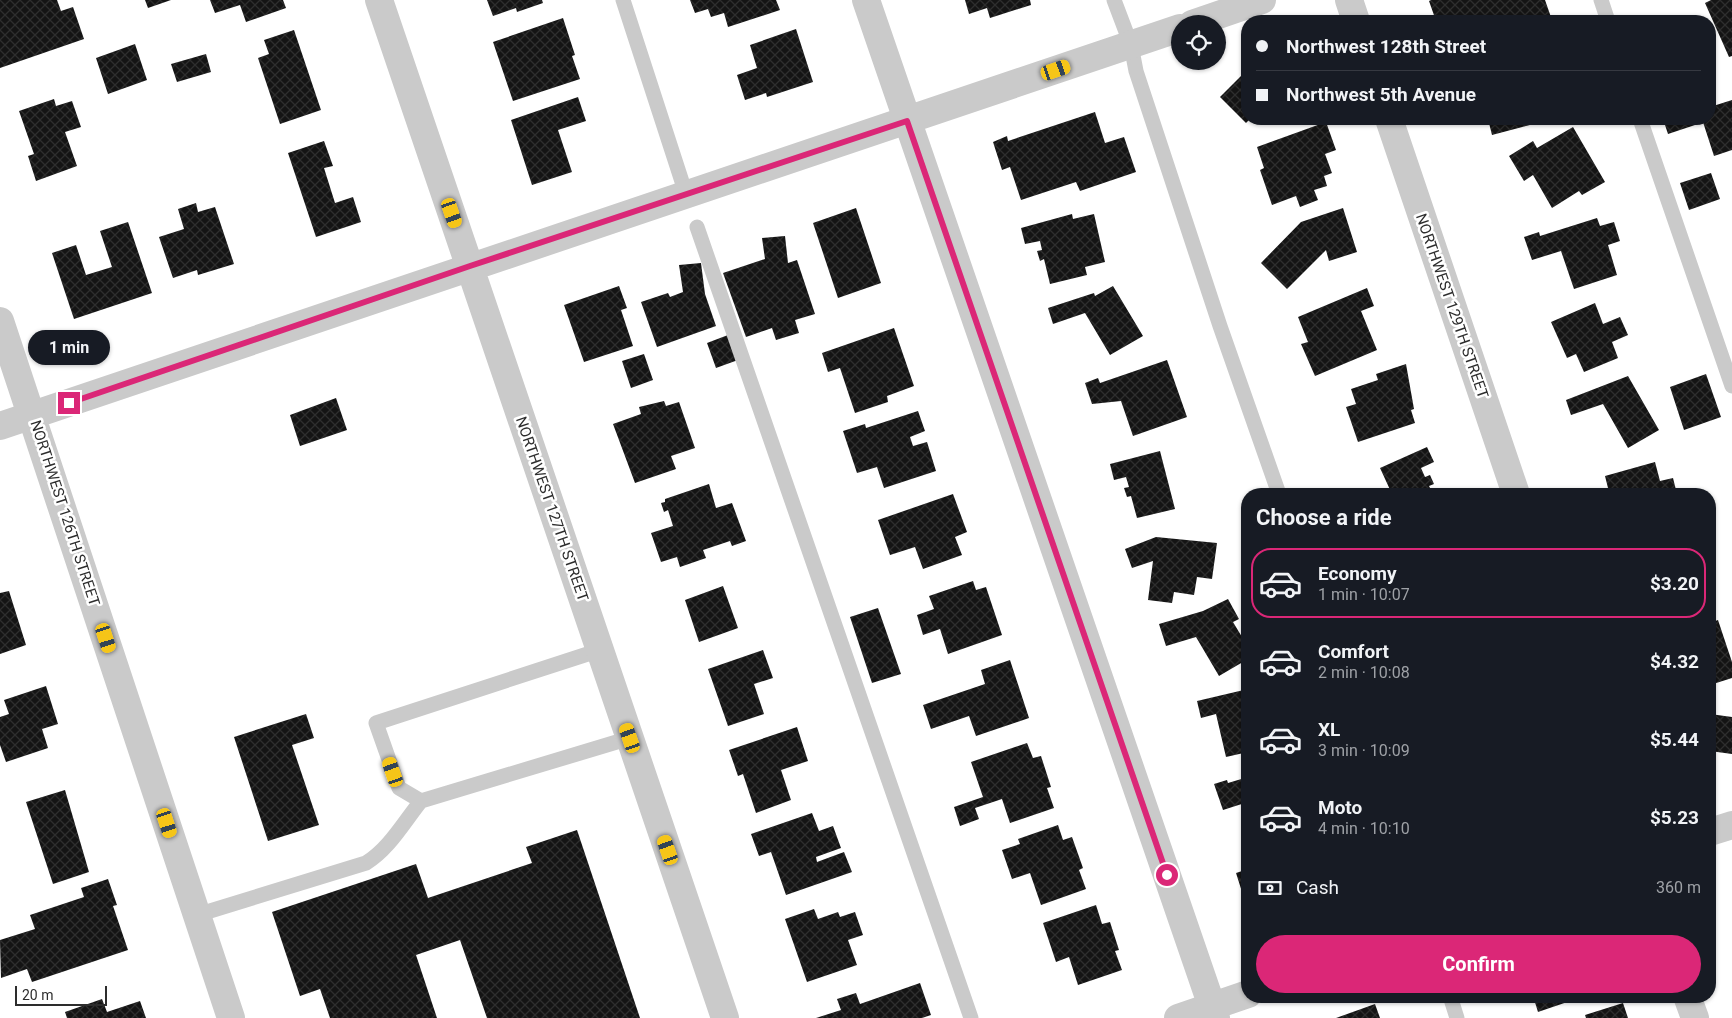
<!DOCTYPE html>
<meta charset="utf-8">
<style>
body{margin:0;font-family:Roboto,sans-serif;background:#20242c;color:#f1f3f6;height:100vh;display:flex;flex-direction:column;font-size:19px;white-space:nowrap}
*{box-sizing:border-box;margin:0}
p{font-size:16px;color:#9ea1a6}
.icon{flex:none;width:28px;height:28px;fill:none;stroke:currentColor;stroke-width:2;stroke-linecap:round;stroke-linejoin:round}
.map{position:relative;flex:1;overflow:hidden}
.panel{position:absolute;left:1241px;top:488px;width:475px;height:515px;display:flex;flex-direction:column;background:#171b24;border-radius:20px;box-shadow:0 1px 4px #0004}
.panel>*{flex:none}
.hud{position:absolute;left:1241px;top:15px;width:475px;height:110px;border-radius:20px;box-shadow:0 1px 4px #0004;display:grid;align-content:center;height:110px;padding:0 15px;background:#171b24}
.tools{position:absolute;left:1171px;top:15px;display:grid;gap:10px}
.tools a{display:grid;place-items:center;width:55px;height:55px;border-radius:50%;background:#171b24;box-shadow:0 1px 4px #0004;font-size:25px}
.scale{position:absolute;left:15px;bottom:12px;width:92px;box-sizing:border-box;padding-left:5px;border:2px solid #2d2d2d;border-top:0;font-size:14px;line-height:18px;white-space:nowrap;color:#2d2d2d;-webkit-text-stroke:4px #fff;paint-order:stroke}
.end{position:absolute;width:22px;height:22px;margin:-11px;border:6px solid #db2777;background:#fff;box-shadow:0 0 0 2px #fff}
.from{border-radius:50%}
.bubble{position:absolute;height:35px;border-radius:18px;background:#171b24;box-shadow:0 1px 4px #0004;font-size:16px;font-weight:700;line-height:35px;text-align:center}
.car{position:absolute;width:15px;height:30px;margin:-15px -8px;border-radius:6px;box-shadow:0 0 4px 1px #0007;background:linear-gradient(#f5c518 24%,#345 0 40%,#f5c518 0 76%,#345 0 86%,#f5c518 0)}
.hud b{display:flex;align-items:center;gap:18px;height:48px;font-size:19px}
.hud b+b{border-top:1px solid #363941}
.hud i{width:12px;height:12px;background:#f1f3f6}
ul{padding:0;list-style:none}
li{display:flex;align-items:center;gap:15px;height:70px;margin:0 10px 8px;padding:0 5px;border:2px solid transparent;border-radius:20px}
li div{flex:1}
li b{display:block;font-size:19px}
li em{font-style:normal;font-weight:700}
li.selected{border-color:#db2777}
li>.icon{width:45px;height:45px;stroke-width:1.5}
h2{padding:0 15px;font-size:22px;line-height:60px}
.pay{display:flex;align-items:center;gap:12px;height:55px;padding:0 15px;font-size:19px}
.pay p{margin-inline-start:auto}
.action{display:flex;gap:10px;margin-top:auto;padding:10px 15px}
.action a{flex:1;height:58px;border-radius:30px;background:#db2777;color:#fff;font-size:20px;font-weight:700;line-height:58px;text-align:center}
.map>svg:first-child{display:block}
.building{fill:url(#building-cross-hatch)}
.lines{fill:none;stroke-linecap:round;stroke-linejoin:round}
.service{stroke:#cacaca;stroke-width:15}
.minor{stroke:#cacaca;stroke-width:28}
.route{stroke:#db2777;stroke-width:6}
.labels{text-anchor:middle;stroke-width:5;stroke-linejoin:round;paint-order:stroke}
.street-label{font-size:15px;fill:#2d2d2d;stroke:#fff}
</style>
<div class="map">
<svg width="1732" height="1018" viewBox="0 0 1732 1018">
<defs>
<pattern id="building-cross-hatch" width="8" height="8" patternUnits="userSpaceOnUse" patternTransform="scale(1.25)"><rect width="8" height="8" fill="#141414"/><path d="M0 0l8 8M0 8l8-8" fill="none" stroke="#2e2e2e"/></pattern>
</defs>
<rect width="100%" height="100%" fill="#fff"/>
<path class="building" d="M0,0H57L61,11L73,7L84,39L0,68Z
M145,0H171L148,8Z
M210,0H283L286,8L246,22L240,5L215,13Z
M487,0H542L543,3L517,12L516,8L493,16Z
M690,0H776L780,10L728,27L724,13L711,17L708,9L695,13Z
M965,0H1030L1031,5L990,18L987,8L969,14Z
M1431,0H1545L1552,20L1436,21L1429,1Z
M1711,0H1732V56L1729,57L1705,3Z
M563,18L575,55L572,56L580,79L513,101L493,42Z
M796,29L813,82L767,97L766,93L745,100L737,75L757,68L750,45Z
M294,30L321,110L280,124L258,58L269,54L264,40Z
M135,44L147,80L108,94L96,58Z
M206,54L211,72L177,82L171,64Z
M1248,69V119H1250L1246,123L1220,97Z
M578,97L586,121L558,130L572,172L532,185L511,120Z
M54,99L56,106L72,101L81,127L65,132L77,166L36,181L28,156L34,154L19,111Z
M1732,100V150L1714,156L1702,119H1710V107Z
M1095,112L1105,143L1124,137L1136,172L1080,191L1076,182L1021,200L1010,167L1002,170L993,142L1007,136L1008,141Z
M1488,119H1553L1492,135Z
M1663,119H1699L1701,123L1668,134Z
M1326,122L1336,150L1325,154L1332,173L1324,176L1327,186L1314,190L1318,200L1300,207L1296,196L1272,205L1260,170L1264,168L1257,147Z
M1573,127L1605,182L1582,195L1579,191L1552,208L1533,175L1524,181L1509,156L1533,141L1537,148Z
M324,141L333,166L324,168L335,203L353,197L361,222L316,237L288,153Z
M1711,173L1720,199L1689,210L1680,183Z
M196,203L198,212L215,207L234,264L198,275L197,270L173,278L159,237L184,229L178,209Z
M856,208L881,283L838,298L813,223Z
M1343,208L1357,252L1329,261L1326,250L1287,289L1261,263L1301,222Z
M1072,214L1073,219L1094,214L1105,262L1085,267L1087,275L1050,284L1044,259L1040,261L1037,251L1042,250L1040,241L1025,244L1021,228Z
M1597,218L1600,226L1614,222L1620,241L1608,245L1617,275L1574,289L1561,251L1532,260L1524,237L1539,232L1540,236Z
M128,222L152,293L74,319L52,253L76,245L86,275L112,267L100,231Z
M785,236L788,263L797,260L815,314L795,320L799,333L776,340L772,328L746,337L723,273L765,259L762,238Z
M701,263L705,294L716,326L657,347L641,302L668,293L670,297L683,292L679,265Z
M619,286L627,308L621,310L633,346L584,362L564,305Z
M1113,286L1143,336L1110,355L1085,313L1053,324L1048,308L1094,293L1095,296Z
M1367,288L1374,306L1361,311L1377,350L1315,376L1301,344L1308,342L1298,317Z
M1595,303L1603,324L1620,317L1628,335L1612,342L1618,358L1584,372L1576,354L1567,358L1551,322Z
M894,328L914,386L887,396L888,402L855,413L840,368L828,372L822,353Z
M728,335L738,360L716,368L707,343Z
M644,354L653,380L631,388L622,361Z
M1167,360L1187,417L1133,436L1121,401L1092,404L1085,383L1098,378L1100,383Z
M1406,364L1414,409L1411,410L1415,423L1358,442L1346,407L1356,404L1351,389L1378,380L1376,374Z
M1706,374L1721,417L1684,430L1670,387Z
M1628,376L1659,430L1628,448L1603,404L1571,415L1566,400Z
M336,398L347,430L300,446L290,415Z
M664,401L666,406L679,402L695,448L671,456L676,469L635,483L613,424L641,414L639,407Z
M918,411L925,431L910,437L913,446L927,442L936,471L884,488L877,467L857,473L843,431L865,424L866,428Z
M1427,447L1434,462L1421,468L1425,477L1430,475L1434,484L1429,486L1433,494H1392L1380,468Z
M1160,451L1175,509L1137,518L1131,496L1127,497L1124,488L1129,487L1126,477L1114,480L1110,464Z
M1655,462L1660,481L1673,478L1677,494H1624L1623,488L1609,492L1605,476Z
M709,484L716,508L732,503L746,541L732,546L730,541L703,550L706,558L680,567L677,557L661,562L651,533L673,526L668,510L664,512L661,503L665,502V499Z
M953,494L967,532L955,537L962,555L923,569L915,547L890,555L878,520Z
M1156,537L1217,543L1212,579L1197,577L1194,595L1174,592L1172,603L1148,600L1153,561L1132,568L1125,549Z
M973,581L976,590L986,587L1002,635L948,654L940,629L923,635L917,615L934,609L929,596Z
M723,586L738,628L699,642L685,600Z
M9,591L26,645L0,654V593Z
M1228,599L1239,619L1233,622L1248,647V659L1219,676L1196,637L1166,646L1159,624L1203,611Z
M878,608L901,674L872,683L850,617Z
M1718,620L1732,662V678L1710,685V623Z
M763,650L773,678L754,684L764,714L728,726L708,669Z
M1010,660L1029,718L976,736L969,716L931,729L923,705L985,684L981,670Z
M46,686L58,724L42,729L48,748L6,762L0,745V717L9,714L4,700Z
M1248,689V752L1226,757L1216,714L1201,718L1197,701Z
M306,714L314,738L292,745L319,825L268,841L234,737Z
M1710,714L1732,717V754L1710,751Z
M797,727L808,761L781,770L791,800L756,813L743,774L738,776L729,750Z
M1027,743L1033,758L1041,756L1051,787L1047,788L1054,808L1010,823L1002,799L975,808L979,819L960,826L954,807L983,797L971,762Z
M1248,777V802L1223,810L1214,784L1227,780L1228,783Z
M65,790L89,872L53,884L26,802Z
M812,813L819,831L833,826L841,848L816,857L817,862L844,852L852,872L786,895L771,852L759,856L751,834Z
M1058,825L1063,840L1072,837L1083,868L1079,870L1086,889L1041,905L1030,873L1012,879L1002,850L1020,844L1018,839Z
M577,830L640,1018H487L460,940L416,955L437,1018H330L320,989L300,996L272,912L416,864L428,898L532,863L526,847Z
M1248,869V893L1243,895L1236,873Z
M108,879L117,905L113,906L128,950L32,982L27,969L1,978L0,940L35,929L30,915L84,897L81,888Z
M1096,905L1102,924L1110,922L1119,950L1115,951L1122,970L1078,985L1069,957L1056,962L1043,923Z
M814,909L818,919L838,912L840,917L855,912L863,935L848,940L857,965L807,982L785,919Z
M920,983L931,1015L922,1018H816L841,1010L837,999L856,993L860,1004Z
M1533,996H1582V997L1538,1012Z
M102,999L107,1012L140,1001L146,1018H67L65,1012Z
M1623,1003L1628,1018H1586L1585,1015Z
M1375,1004L1380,1018H1336Z"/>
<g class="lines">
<path class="service" d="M623,0L686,194
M1114,0L1131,45L1136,71L1220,326L1279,494
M1601,0L1608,21
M1640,119L1732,386
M697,227L971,1018
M600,650L376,723L399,788L421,801L630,738
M197,915L366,863C389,849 404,822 421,801
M1450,996L1457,1018"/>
<path class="minor" d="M379,0L725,1018
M866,0L1216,1018
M1349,0L1356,21
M1192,24L1262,0
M1389,119L1516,494
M0,321L231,1018
M0,426L1180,28
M1710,832L1732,825
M1687,996L1695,1018
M1178,1018L1248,994"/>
</g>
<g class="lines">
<path class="route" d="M69,403L470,266L907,121L1167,875"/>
</g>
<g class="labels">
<g class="street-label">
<text transform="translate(1452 306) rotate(71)" y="5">NORTHWEST 129TH STREET</text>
<text transform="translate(552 509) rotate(71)" y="5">NORTHWEST 127TH STREET</text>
<text transform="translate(65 513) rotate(72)" y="5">NORTHWEST 126TH STREET</text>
</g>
</g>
</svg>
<div class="tools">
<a><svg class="icon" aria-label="locate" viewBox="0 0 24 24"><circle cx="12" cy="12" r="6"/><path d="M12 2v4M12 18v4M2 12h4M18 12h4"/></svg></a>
</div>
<div class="scale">20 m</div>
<i class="end from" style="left:1167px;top:875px"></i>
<i class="end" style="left:69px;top:403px"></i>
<div class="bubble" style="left:28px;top:330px;width:82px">1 min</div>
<i class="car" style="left:1056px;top:70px;rotate:71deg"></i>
<i class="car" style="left:452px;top:213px;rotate:161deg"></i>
<i class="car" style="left:106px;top:638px;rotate:162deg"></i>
<i class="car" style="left:630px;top:738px;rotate:341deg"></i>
<i class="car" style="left:393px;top:772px;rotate:341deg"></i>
<i class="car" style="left:167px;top:823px;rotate:162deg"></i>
<i class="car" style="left:668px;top:850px;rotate:341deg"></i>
<div class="hud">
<b><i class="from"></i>Northwest 128th Street</b>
<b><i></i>Northwest 5th Avenue</b>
</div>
<section class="panel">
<h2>Choose a ride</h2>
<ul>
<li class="selected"><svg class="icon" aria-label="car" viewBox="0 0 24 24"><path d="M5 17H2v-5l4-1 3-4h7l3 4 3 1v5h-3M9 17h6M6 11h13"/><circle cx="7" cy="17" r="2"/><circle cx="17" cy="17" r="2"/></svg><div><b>Economy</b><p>1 min · 10:07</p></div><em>$3.20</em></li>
<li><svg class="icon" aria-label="car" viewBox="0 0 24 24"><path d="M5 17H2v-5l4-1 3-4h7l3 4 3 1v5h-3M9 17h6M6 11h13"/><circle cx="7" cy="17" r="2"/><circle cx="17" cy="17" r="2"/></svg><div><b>Comfort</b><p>2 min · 10:08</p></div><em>$4.32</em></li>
<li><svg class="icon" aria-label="car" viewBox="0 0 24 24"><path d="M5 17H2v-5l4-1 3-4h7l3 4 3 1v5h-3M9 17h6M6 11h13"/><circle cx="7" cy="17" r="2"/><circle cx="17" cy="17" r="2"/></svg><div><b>XL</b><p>3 min · 10:09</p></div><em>$5.44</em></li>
<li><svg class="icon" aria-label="car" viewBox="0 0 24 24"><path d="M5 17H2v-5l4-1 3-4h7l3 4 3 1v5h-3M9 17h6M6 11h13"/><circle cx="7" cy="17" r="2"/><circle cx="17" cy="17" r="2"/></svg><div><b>Moto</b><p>4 min · 10:10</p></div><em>$5.23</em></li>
</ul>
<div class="pay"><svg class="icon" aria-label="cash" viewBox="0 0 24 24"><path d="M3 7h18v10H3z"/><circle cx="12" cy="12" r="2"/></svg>Cash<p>360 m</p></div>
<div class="action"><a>Confirm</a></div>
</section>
</div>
